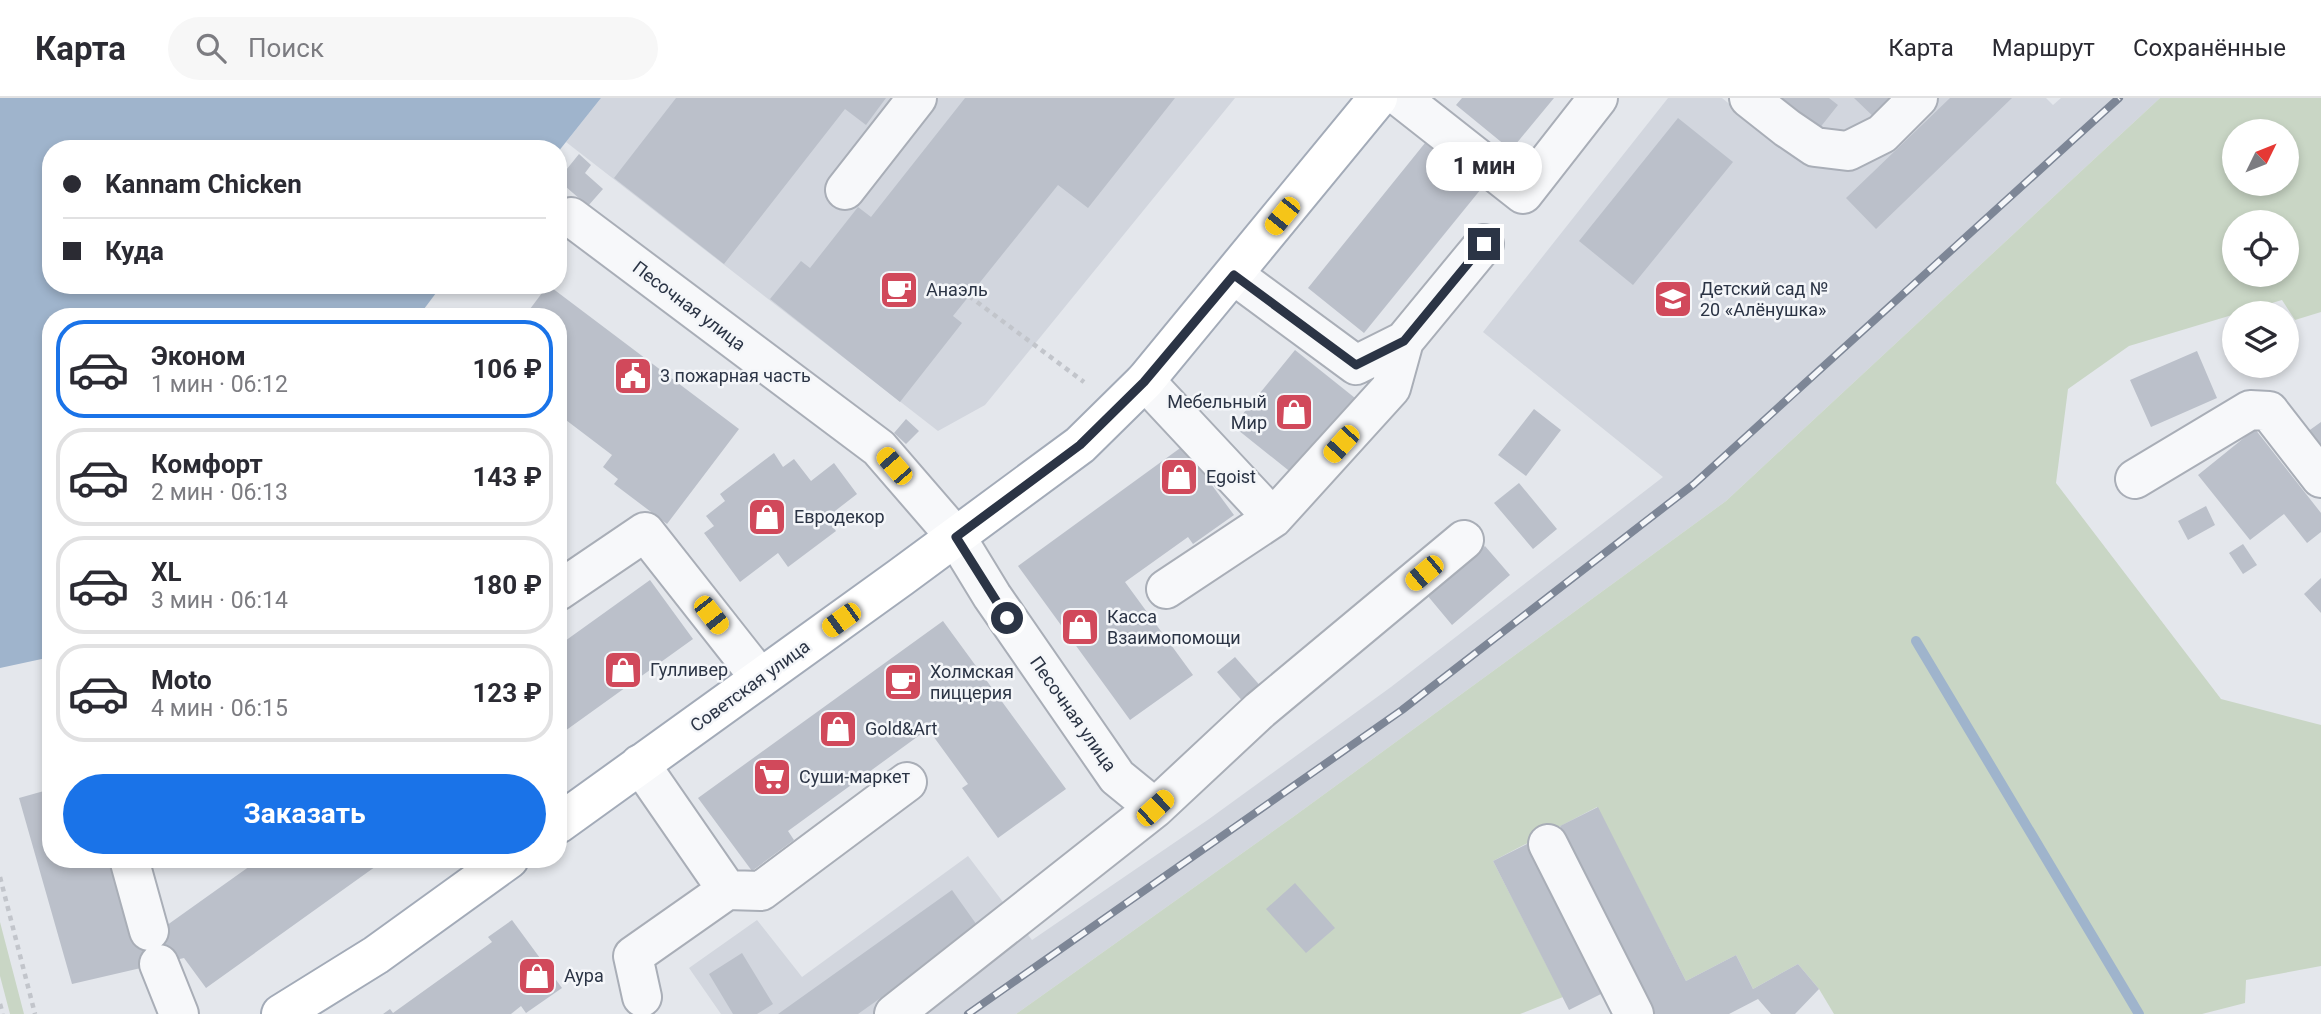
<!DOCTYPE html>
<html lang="ru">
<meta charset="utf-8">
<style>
body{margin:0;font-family:Roboto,sans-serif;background:#f7f7f7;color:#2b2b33;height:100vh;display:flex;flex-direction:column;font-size:26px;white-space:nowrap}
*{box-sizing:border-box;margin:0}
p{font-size:23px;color:#7c7c81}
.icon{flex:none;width:38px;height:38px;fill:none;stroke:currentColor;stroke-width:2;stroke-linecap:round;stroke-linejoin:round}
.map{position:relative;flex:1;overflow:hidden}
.drawer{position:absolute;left:42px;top:210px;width:525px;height:560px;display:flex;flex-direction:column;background:#fff;border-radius:28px;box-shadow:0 4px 10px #0003}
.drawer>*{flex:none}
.guide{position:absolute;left:42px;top:42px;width:525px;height:154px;border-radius:28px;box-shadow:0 4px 10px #0003;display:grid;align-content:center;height:154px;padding:0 21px;background:#fff}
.needle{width:46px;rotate:47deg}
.tools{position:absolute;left:2222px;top:21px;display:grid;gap:14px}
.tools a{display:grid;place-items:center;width:77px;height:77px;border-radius:50%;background:#fff;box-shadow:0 4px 10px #0003;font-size:35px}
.end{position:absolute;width:32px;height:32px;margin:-16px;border:9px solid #2b3445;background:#fff;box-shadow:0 0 0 4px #fff}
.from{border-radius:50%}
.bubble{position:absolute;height:49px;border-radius:24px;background:#fff;box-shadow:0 4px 10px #0003;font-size:23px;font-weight:700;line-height:49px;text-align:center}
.car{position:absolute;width:21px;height:42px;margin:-21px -10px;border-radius:9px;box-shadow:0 0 5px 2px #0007;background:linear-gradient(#f5c518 24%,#345 0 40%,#f5c518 0 76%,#345 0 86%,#f5c518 0)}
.guide b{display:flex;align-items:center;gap:24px;height:66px;font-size:26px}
.guide b+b{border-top:2px solid #e1e1e2}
.guide i{width:18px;height:18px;background:#2b2b33}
ul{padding:12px 0 0;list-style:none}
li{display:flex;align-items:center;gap:21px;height:98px;margin:0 14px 10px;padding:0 7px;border:4px solid #e1e1e2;border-radius:28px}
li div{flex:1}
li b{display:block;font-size:26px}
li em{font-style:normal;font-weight:700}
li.current{border-color:#1a73e8}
li>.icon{width:63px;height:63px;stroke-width:1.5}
.primary-button{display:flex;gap:14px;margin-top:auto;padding:14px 21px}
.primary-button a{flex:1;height:80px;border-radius:42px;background:#1a73e8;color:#fff;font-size:28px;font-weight:700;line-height:80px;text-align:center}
header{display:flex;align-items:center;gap:42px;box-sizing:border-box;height:98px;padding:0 35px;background:#fff;border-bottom:2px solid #e1e1e2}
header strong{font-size:33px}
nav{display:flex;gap:38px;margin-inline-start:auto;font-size:24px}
.search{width:490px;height:63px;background:#f7f7f7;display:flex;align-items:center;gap:18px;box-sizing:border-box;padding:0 24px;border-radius:38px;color:#7c7c81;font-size:26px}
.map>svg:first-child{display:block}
.built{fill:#d2d6de}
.green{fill:#c9d6c5;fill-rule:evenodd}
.water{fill:#9fb4cc}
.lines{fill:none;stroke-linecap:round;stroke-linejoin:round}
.stream{stroke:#9fb4cc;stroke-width:10}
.building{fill:#bbc0ca}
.minor-casing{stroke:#a9aeb7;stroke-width:42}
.major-casing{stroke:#a3abb8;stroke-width:42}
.path{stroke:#c2c5cb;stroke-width:4.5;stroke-dasharray:5 5;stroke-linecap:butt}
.minor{stroke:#f7f8fa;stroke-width:38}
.major{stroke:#fff;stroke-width:38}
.rail-casing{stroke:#7d8696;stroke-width:8}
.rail{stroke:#f4f6f9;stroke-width:5;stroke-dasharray:16;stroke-linecap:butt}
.route{stroke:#2b3445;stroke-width:9}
.labels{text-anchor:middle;stroke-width:5;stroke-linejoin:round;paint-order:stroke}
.poi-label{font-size:18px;fill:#2b3445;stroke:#f4f6f9;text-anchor:start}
.street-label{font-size:18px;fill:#2b3445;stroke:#f4f6f9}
</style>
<header>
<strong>Карта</strong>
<div class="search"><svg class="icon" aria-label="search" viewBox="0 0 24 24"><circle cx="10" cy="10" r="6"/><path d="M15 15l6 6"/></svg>Поиск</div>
<nav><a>Карта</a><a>Маршрут</a><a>Сохранённые</a></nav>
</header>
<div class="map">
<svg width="2321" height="916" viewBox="0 0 2321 916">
<rect width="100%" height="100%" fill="#e4e7ec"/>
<path class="built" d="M601,0H1235L985,307L938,333L566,44Z
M1668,0H1722L1758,29L1782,0H2046L2053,7L2061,0H2160L1726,403L1293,719L1016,916H721L689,870L757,822L802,879L968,758L1032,842L1209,721L1391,589L1663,379L1483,234Z"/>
<path class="green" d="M2160,0H2321V214L2295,222L2282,202L2129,248L2068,291L2056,385L2221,601L2321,627V868L2246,882L2245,905L2202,916H1834L1819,891L1798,866L1753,891L1736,857L1686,883L1597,709L1493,763L1563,899L1520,916H1016L1293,719L1726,403ZM2235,33H2287V86H2235ZM2235,124H2287V177H2235Z
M0,824L24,916H10L0,878Z"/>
<path class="water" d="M0,0H601L558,54V51H51V187H442L418,219H51V559L0,570Z"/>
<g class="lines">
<path class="stream" d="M1916,543L2139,916"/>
</g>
<path class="building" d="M676,0H886L866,27L845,11L724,166L614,80Z
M965,0H1175L1088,110L1058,87L953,218L962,225L900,304L770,201L801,163L810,170L858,109L871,119Z
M1462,0H1554L1511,52L1456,7Z
M1769,0H1829L1838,7L1815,36Z
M1854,0H1900L1878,23Z
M1950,0H2012L1876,131L1846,100Z
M1678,20L1733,64L1633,187L1579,143Z
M1425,45L1481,91L1364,235L1308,190Z
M579,56L591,67L585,75L603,91L588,108L558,82Z
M548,187L739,331L667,426L614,386L618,381L603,369L612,357L558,316V219H524Z
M1295,252L1355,300L1293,376L1233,328Z
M2197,253L2217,300L2151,329L2130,282Z
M1534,311L1561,332L1526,378L1498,357Z
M906,321L919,333L906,346L894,335Z
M2321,324V354L2307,334Z
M2255,331L2321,415V434L2307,445L2284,416L2250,442L2198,377Z
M1183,348L1234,417L1193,446L1188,439L1125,484L1193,577L1130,622L1018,468Z
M774,355L783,369L794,361L811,383L834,365L857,396L826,420L836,433L788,469L778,455L740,484L704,435L714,428L706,418L725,403L720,396Z
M1519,385L1557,431L1533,451L1494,405Z
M2206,408L2215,427L2188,442L2178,423Z
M2243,446L2257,467L2243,476L2229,455Z
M1485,448L1510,477L1452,527L1427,497Z
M2321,480V515L2304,496Z
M650,482L693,541L558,638V548Z
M943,523L1066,691L998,740L962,690L968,686L928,631L788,733L794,742L752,773L698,700Z
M1235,559L1263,591L1245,606L1217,574Z
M51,691V761H114L163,830L260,761H386L206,890L184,860L72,886L19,700Z
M1598,709L1686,883L1736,857L1753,891L1798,866L1819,891L1795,916H1771L1758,901L1729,916H1655L1560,728Z
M1529,745L1605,894L1569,912L1493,763Z
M1295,785L1335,830L1306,855L1266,811Z
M952,792L979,830L858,916H778Z
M512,822L562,890L526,915L521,908L511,916H383L390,911L393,915L492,844L488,839Z
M742,855L773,906L757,916H733L709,876Z"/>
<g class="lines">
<defs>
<path id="minor" d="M1401,0L1523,96L1598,0
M1749,0L1787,30L1815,49L1848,53L1882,36L1918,0
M845,92L917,0
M571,119L879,350L956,439L992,498L1117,679L1155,710
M1234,177L1356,267L1404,243L1484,146
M1145,283L1273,420L1166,491
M2135,381L2250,312L2269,313L2321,380
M1273,420L1391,290L1404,243
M558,493L645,434L760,580
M640,666L727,792L633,858L642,899
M1548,746L1634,916
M129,761L149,833
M727,792L761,793L907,684
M159,866L179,916
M894,916L1155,710L1260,612L1464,442"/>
<path id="major" d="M558,726L901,479L1080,347L1145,283L1378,0
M281,916L376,857L509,761"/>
</defs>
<use href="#minor" class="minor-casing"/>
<use href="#major" class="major-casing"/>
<path class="path" d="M969,198L1084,284
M0,779L35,916
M0,906L3,916"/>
<use href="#minor" class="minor"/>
<use href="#major" class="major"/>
<defs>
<path id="rail" d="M968,916L1402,612L1694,386L2119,0"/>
</defs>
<use href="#rail" class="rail-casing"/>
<use href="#rail" class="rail"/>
</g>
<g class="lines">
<path class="route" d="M1007,520L956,439L1080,347L1144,284L1234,177L1356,267L1404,243L1484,146"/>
</g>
<defs>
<symbol id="cafe-square" viewBox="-11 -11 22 22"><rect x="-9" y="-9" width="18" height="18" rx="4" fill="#d1495b" stroke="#f4f6f9"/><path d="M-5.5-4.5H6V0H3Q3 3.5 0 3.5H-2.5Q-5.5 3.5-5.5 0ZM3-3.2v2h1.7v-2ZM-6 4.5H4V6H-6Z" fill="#fff"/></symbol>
<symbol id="school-square" viewBox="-11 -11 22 22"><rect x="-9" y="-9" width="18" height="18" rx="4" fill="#d1495b" stroke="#f4f6f9"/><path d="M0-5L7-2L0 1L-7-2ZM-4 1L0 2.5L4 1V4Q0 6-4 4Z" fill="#fff"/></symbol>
<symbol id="civic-square" viewBox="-11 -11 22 22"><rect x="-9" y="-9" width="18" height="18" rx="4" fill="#d1495b" stroke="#f4f6f9"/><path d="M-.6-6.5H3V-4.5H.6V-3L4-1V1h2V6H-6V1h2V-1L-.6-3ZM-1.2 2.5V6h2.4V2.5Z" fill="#fff"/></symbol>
<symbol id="shop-square" viewBox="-11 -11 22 22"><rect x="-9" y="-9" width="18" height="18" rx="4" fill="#d1495b" stroke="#f4f6f9"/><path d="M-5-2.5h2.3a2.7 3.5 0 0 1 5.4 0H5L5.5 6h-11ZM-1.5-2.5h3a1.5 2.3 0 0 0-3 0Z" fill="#fff"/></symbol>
<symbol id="supermarket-square" viewBox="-11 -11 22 22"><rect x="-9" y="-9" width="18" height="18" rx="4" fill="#d1495b" stroke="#f4f6f9"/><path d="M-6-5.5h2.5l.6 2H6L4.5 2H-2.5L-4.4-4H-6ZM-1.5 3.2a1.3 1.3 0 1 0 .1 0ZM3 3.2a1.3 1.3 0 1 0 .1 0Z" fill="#fff"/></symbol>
</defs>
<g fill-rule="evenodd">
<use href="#cafe-square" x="877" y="170" width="44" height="44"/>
<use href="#school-square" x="1651" y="179" width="44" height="44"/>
<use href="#civic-square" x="611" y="256" width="44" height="44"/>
<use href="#shop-square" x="1272" y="292" width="44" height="44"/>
<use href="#shop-square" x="1157" y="357" width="44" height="44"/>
<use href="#shop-square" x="745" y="397" width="44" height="44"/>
<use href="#shop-square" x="1058" y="507" width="44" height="44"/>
<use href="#shop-square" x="601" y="550" width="44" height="44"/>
<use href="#cafe-square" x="881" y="562" width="44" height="44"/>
<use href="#shop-square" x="816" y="609" width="44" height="44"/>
<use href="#supermarket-square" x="750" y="657" width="44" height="44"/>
<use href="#shop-square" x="515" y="856" width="44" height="44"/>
</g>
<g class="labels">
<g class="poi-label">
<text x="1700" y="197">Детский сад №<tspan x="1700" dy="21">20 «Алёнушка»</tspan></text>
<text x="926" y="198">Анаэль</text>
<text x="660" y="284">3 пожарная часть</text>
<text x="1267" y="310" text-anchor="end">Мебельный<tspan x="1267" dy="21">Мир</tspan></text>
<text x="1206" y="385">Egoist</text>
<text x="794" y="425">Евродекор</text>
<text x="1107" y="525">Касса<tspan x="1107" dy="21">Взаимопомощи</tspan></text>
<text x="650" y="578">Гулливер</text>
<text x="930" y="580">Холмская<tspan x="930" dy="21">пиццерия</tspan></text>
<text x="865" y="637">Gold&amp;Art</text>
<text x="799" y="685">Суши-маркет</text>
<text x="564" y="884">Аура</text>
</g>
<g class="street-label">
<text transform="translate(689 208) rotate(37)" y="6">Песочная улица</text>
<text transform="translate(750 588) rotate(-36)" y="6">Советская улица</text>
<text transform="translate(1073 616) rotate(55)" y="6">Песочная улица</text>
</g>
</g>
</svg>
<div class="tools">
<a><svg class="needle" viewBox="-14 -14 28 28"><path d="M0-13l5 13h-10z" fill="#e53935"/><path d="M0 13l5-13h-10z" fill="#7c7c81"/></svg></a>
<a><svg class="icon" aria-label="locate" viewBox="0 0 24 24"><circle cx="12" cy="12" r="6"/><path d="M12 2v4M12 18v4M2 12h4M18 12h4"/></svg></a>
<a><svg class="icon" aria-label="layers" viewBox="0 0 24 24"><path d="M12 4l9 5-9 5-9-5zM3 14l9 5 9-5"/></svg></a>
</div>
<i class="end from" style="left:1007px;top:520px"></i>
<i class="end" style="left:1484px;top:146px"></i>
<div class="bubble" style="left:1426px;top:44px;width:116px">1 мин</div>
<i class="car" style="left:1282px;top:118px;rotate:219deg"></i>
<i class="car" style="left:1341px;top:346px;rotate:222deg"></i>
<i class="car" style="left:894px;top:368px;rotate:319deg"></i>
<i class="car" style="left:1424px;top:475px;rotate:230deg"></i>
<i class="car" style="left:711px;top:517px;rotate:142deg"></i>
<i class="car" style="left:841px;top:522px;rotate:234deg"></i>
<i class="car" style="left:1155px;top:710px;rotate:47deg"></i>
<div class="guide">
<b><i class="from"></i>Kannam Chicken</b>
<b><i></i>Куда</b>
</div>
<section class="drawer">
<ul>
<li class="current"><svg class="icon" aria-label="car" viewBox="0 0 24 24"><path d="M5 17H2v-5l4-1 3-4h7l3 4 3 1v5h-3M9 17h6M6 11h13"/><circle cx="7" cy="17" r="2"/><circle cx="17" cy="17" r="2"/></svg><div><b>Эконом</b><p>1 мин · 06:12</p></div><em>106 ₽</em></li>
<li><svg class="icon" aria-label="car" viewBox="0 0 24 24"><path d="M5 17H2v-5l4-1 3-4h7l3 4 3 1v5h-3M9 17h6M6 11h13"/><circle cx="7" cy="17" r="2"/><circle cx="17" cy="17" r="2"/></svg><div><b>Комфорт</b><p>2 мин · 06:13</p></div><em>143 ₽</em></li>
<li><svg class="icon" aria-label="car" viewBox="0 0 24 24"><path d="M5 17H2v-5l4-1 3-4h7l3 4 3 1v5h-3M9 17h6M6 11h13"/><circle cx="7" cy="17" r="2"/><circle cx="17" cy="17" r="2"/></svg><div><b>XL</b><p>3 мин · 06:14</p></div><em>180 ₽</em></li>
<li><svg class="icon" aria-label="car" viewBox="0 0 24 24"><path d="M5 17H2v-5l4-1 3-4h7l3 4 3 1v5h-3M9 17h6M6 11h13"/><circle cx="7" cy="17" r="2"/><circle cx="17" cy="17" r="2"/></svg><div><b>Moto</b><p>4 мин · 06:15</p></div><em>123 ₽</em></li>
</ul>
<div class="primary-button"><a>Заказать</a></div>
</section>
</div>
